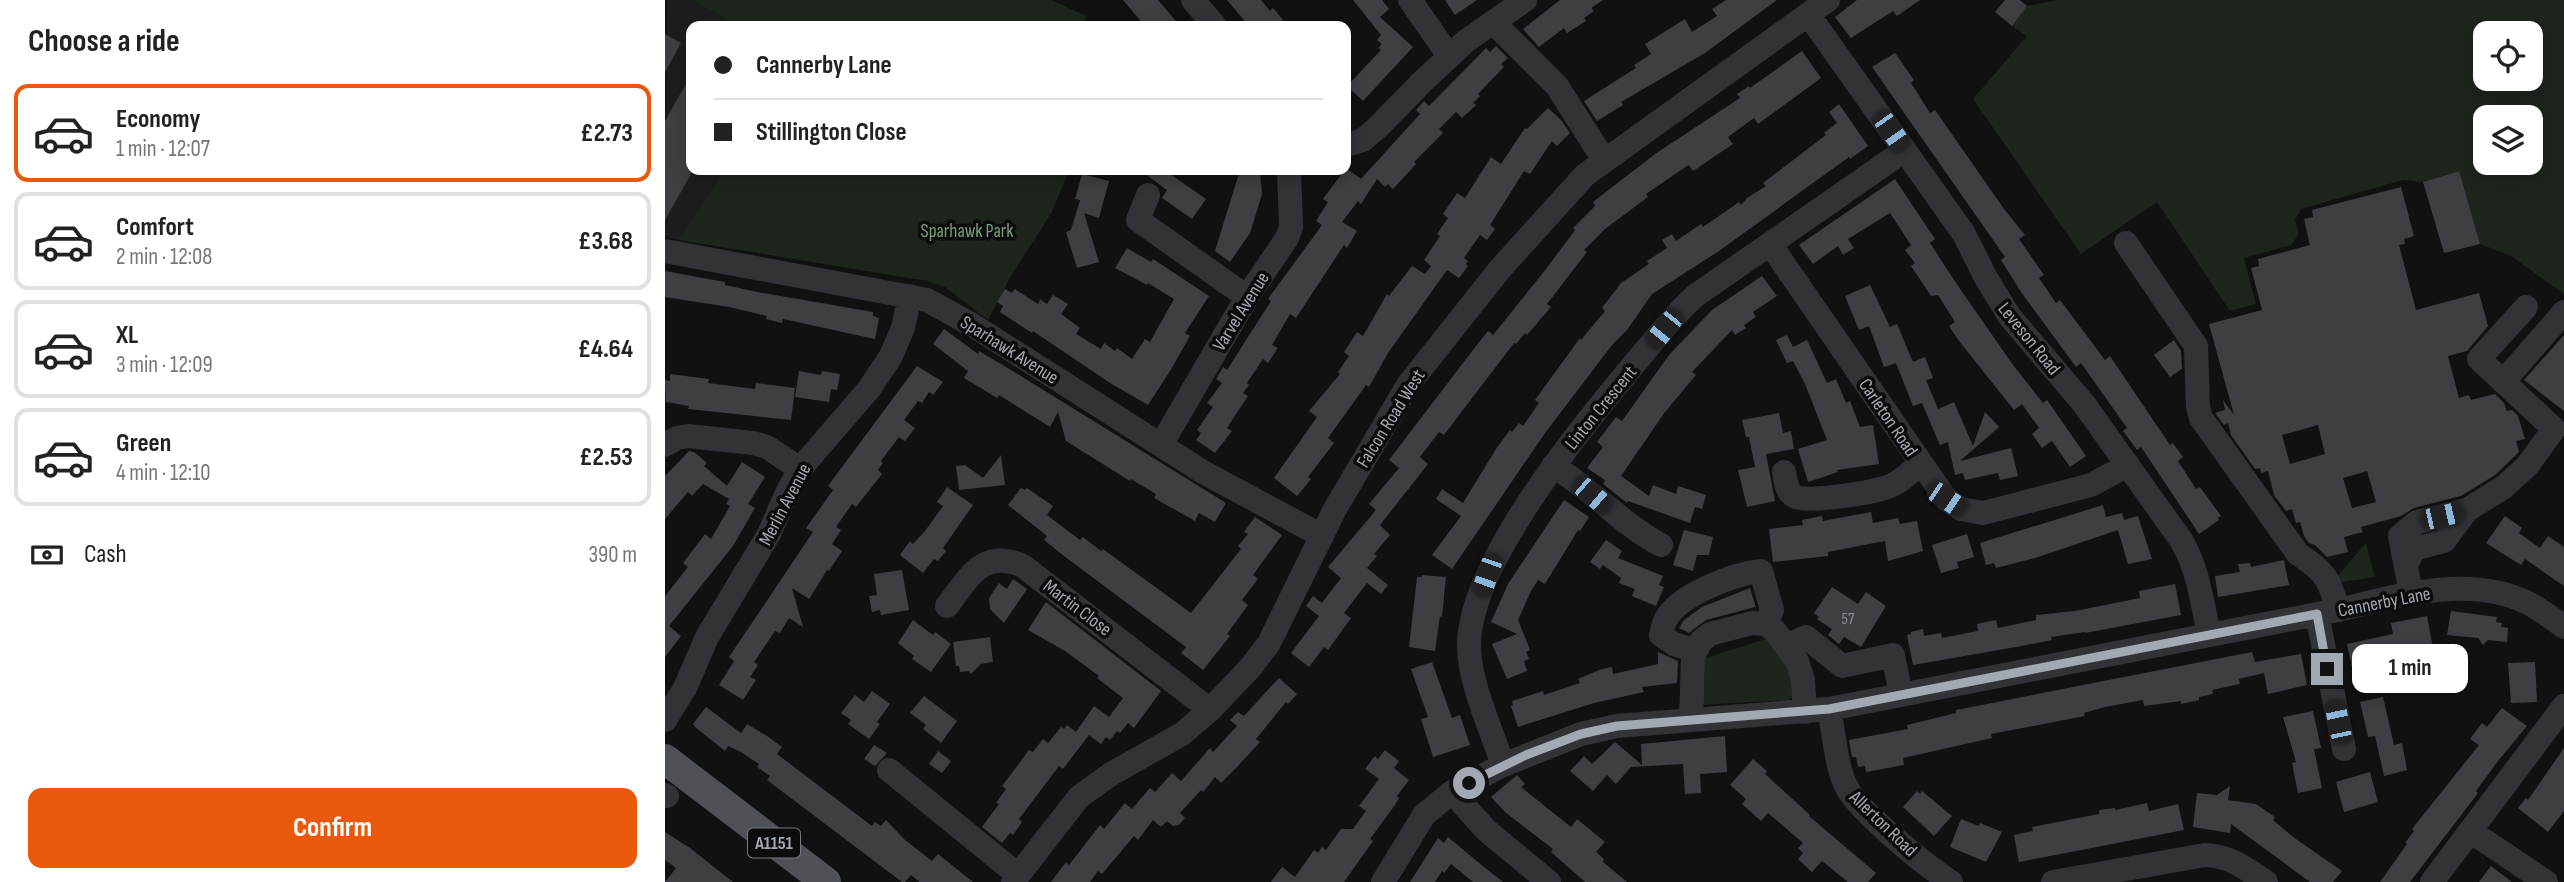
<!DOCTYPE html>
<meta charset="utf-8">
<style>
body{margin:0;font-family:"Sofia Sans Condensed",sans-serif;background:#f2f2f2;color:#222;height:100vh;display:flex;flex-direction:column;font-size:26px;white-space:nowrap}
*{box-sizing:border-box;margin:0}
p{font-size:23px;color:#767676}
.icon{flex:none;width:38px;height:38px;fill:none;stroke:currentColor;stroke-width:2;stroke-linecap:round;stroke-linejoin:round}
.map{position:relative;flex:1;overflow:hidden}
.panel{display:flex;flex-direction:column;background:#fff;width:665px}
.panel>*{flex:none}
.banner{position:absolute;left:21px;top:21px;width:665px;height:154px;border-radius:14px;box-shadow:0 4px 18px #0003;display:grid;align-content:center;height:154px;padding:0 28px;background:#fff}
.fabs{position:absolute;left:1808px;top:21px;display:grid;gap:14px}
.fabs a{display:grid;place-items:center;width:70px;height:70px;border-radius:14px;background:#fff;box-shadow:0 4px 18px #0003;font-size:35px}
.end{position:absolute;width:32px;height:32px;margin:-16px;border:9px solid #a2a9b3;background:#111;box-shadow:0 0 0 4px #111}
.from{border-radius:50%}
.bubble{position:absolute;height:49px;border-radius:14px;background:#fff;box-shadow:0 4px 18px #0003;font-size:23px;font-weight:700;line-height:49px;text-align:center}
.car{position:absolute;width:21px;height:42px;margin:-21px -10px;border-radius:9px;box-shadow:0 0 5px 2px #0007;background:linear-gradient(#222 24%,#8ab4d8 0 40%,#222 0 76%,#8ab4d8 0 86%,#222 0)}
.banner b{display:flex;align-items:center;gap:24px;height:66px;font-size:26px}
.banner b+b{border-top:2px solid #e0e0e0}
.banner i{width:18px;height:18px;background:#222}
ul{padding:0;list-style:none}
li{display:flex;align-items:center;gap:21px;height:98px;margin:0 14px 10px;padding:0 14px;border:4px solid #e0e0e0;border-radius:14px}
li div{flex:1}
li b{display:block;font-size:26px}
li em{font-style:normal;font-weight:700}
li.on{border-color:#ea580c}
li>.icon{width:63px;height:63px;stroke-width:1.5}
h2{padding:0 28px;font-size:32px;line-height:84px}
.pay{display:flex;align-items:center;gap:18px;height:77px;padding:0 28px;font-size:26px}
.pay p{margin-inline-start:auto}
.button{display:flex;gap:14px;margin-top:auto;padding:14px 28px}
.button a{flex:1;height:80px;border-radius:14px;background:#ea580c;color:#fff;font-size:28px;font-weight:700;line-height:80px;text-align:center}
main{display:flex;flex:1;min-height:0}
.map>svg:first-child{display:block}
.built{fill:#1d1d1f}
.green{fill:#1d251d;fill-rule:evenodd}
.building{fill:#3d3f42;fill-rule:evenodd}
.lines{fill:none;stroke-linecap:round;stroke-linejoin:round}
.minor{stroke:#323337;stroke-width:24}
.major{stroke:#4e5156;stroke-width:30}
.route{stroke:#a2a9b3;stroke-width:9}
.labels{text-anchor:middle;stroke-width:7;stroke-linejoin:round;paint-order:stroke}
.number-label{font-size:16px;fill:#898e97}
.shield{fill:#0c0c0d;stroke:#757a81;stroke-width:2}
.shield-label{font-size:18px;font-weight:bold;fill:#a2a9b3}
.park-label{font-size:19px;fill:#7b9e79;stroke:#0c0c0d}
.street-label{font-size:19px;fill:#a2a9b3;stroke:#0c0c0d}
</style>
<main>
<section class="panel">
<h2>Choose a ride</h2>
<ul>
<li class="on"><svg class="icon" aria-label="car" viewBox="0 0 24 24"><path d="M5 17H2v-5l4-1 3-4h7l3 4 3 1v5h-3M9 17h6M6 11h13"/><circle cx="7" cy="17" r="2"/><circle cx="17" cy="17" r="2"/></svg><div><b>Economy</b><p>1 min · 12:07</p></div><em>£2.73</em></li>
<li><svg class="icon" aria-label="car" viewBox="0 0 24 24"><path d="M5 17H2v-5l4-1 3-4h7l3 4 3 1v5h-3M9 17h6M6 11h13"/><circle cx="7" cy="17" r="2"/><circle cx="17" cy="17" r="2"/></svg><div><b>Comfort</b><p>2 min · 12:08</p></div><em>£3.68</em></li>
<li><svg class="icon" aria-label="car" viewBox="0 0 24 24"><path d="M5 17H2v-5l4-1 3-4h7l3 4 3 1v5h-3M9 17h6M6 11h13"/><circle cx="7" cy="17" r="2"/><circle cx="17" cy="17" r="2"/></svg><div><b>XL</b><p>3 min · 12:09</p></div><em>£4.64</em></li>
<li><svg class="icon" aria-label="car" viewBox="0 0 24 24"><path d="M5 17H2v-5l4-1 3-4h7l3 4 3 1v5h-3M9 17h6M6 11h13"/><circle cx="7" cy="17" r="2"/><circle cx="17" cy="17" r="2"/></svg><div><b>Green</b><p>4 min · 12:10</p></div><em>£2.53</em></li>
</ul>
<div class="pay"><svg class="icon" aria-label="cash" viewBox="0 0 24 24"><path d="M3 7h18v10H3z"/><circle cx="12" cy="12" r="2"/></svg>Cash<p>390 m</p></div>
<div class="button"><a>Confirm</a></div>
</section>
<div class="map">
<svg width="1899" height="882" viewBox="0 0 1899 882">
<rect width="100%" height="100%" fill="#111112"/>
<path class="built" d="M2,0H26L73,26H26V170H58L14,240L0,237Z"/>
<path class="green" d="M26,0H386L421,16L419,26H73Z
M1393,0H1899V294L1846,256L1815,244L1793,171L1758,182L1738,180L1636,209L1630,220L1634,234L1626,245L1579,258L1591,304L1565,311L1492,202L1416,254L1308,99L1362,36L1347,26L1362,6ZM1820,33H1866V79H1820ZM1820,117H1866V163H1820Z
M58,170H404L387,212L347,274L323,320L280,287L262,281L14,240Z
M1701,543L1710,577L1671,583L1669,580Z
M1104,638L1125,661L1128,697L1124,700L1034,705V660Z"/>
<path class="building" d="M458,0H493L515,26H480Z
M562,0H596L605,11L608,8L618,20L610,26H584Z
M688,0H717L724,9L715,17L748,47L698,101L682,86L716,50L713,48L717,44L712,40L716,35Z
M780,0H812L790,15Z
M895,0H938L926,8L929,11L919,18L921,21L902,33L899,28L874,47L858,29Z
M1061,0H1112L1040,53L956,102L958,105L932,121L919,101L971,68L969,65L986,54L980,44L1020,19L1027,32L1052,16L1047,9Z
M1192,0H1255L1232,16L1228,11L1186,38L1170,17Z
M1340,0H1355L1362,6L1347,26L1330,12Z
M0,34L16,43L0,72Z
M831,46L843,58L836,64L839,67L813,94L815,96L808,103L811,105L797,118L791,112L774,129L778,133L749,162L751,164L728,189L723,184L720,187L712,179L696,204L693,201L677,222L692,231L682,248L679,245L631,318L625,314L607,345L613,348L603,363L598,359L582,383L584,385L578,393L583,396L562,428L567,431L550,453L531,440L536,433L532,430L548,407L542,403L557,383L551,379L558,367L562,370L606,301L603,299L657,225L651,221L663,202L658,199L681,168L696,179L755,114L751,110L759,101L764,106L821,48L825,52Z
M1137,51L1156,78L1093,124L1089,118L1063,137L1068,144L1028,171L1024,165L1022,166L981,194L983,197L940,229L919,250L922,252L882,304L886,307L862,335L860,333L851,344L849,343L779,435L774,432L755,457L763,464L715,525L725,535L709,554L712,556L702,568L723,585L716,594L702,583L679,613L686,618L663,650L659,647L644,667L626,653L654,616L641,606L648,596L657,603L676,578L663,567L711,510L704,504L734,468L724,460L811,346L823,331L828,335L881,269L910,230L908,228L930,206L928,202L990,154L1075,98L1072,94L1084,86L1085,88Z
M1230,53L1249,80L1246,83L1265,113L1270,110L1339,209L1360,235L1354,239L1379,275L1374,278L1391,303L1395,300L1440,360L1445,356L1505,445L1508,443L1518,457L1513,461L1531,489L1535,487L1556,516L1553,518L1554,520L1534,534L1476,447L1472,450L1458,431L1462,428L1416,363L1411,367L1356,292L1336,260L1340,257L1207,67Z
M26,75V174L0,220V121Z
M1174,104L1203,146L1185,159L1184,157L1054,251L987,294L962,330L947,345L880,433L787,569L767,555L796,516L771,499L777,489L798,503L831,449L845,430L847,432L854,423L858,426L874,403L870,400L915,338L916,340L940,311L937,308L956,283L984,264L982,261L1002,248L997,240L1007,234L1011,241L1036,224L1038,227L1074,202L1076,205L1082,198L1101,186L1098,183L1161,135L1159,133L1172,123L1164,112Z
M883,108L896,120L905,133L892,146L887,141L865,174L859,171L825,225L830,229L822,240L815,235L799,258L803,261L801,264L803,266L794,278L782,270L723,353L704,387L701,385L663,438L669,443L643,477L646,479L632,496L609,478L652,417L644,411L675,374L673,372L684,356L679,352L692,332L698,336L722,294L724,296L747,266L760,274L766,266L759,260L775,236L772,234L783,218L778,214L792,193L800,198L826,157L836,164L860,128L862,129Z
M475,170H499L541,199L527,219L497,198L502,190Z
M575,170H595L597,194L585,233L565,262L550,251Z
M1794,171L1815,244L1779,253L1758,182Z
M417,174L444,181L434,218L419,213L434,262L412,268L401,232L406,230L415,200L410,199Z
M1230,179L1270,239L1265,243L1291,283L1348,365L1378,403L1382,400L1421,456L1405,467L1387,441L1377,448L1367,434L1374,428L1357,404L1349,410L1294,341L1284,326L1290,322L1273,295L1266,296L1246,266L1250,263L1240,250L1246,245L1225,213L1183,239L1189,248L1178,255L1173,246L1148,264L1134,245Z
M1736,187L1749,236L1739,239L1740,244L1734,245L1751,310L1814,293L1823,326L1802,351L1783,356L1794,398L1804,395L1806,400L1830,394L1839,403L1842,411L1847,410L1853,416L1860,439L1851,441L1854,452L1830,475L1796,496L1749,508L1736,516L1696,527L1698,532L1679,537L1683,552L1662,557L1650,545L1644,543L1639,536L1635,522L1631,523L1627,509L1621,511L1609,495L1603,471L1596,473L1595,468L1590,469L1566,435L1563,423L1559,425L1550,413L1560,410L1558,400L1569,415L1544,324L1597,310L1586,268L1594,266L1593,259L1645,245L1639,219L1648,217L1647,210ZM1653,425L1660,454L1625,464L1617,435ZM1702,471L1711,502L1687,508L1678,478Z
M462,248L486,262L488,259L544,296L520,333L525,336L505,371L483,405L445,383L368,331L367,333L335,312L338,306L332,302L340,289L347,293L350,289L373,304L375,299L382,304L388,295L403,304L396,314L415,328L411,334L436,349L439,343L450,351L452,348L467,359L480,339L485,342L509,299L483,283L482,285L450,268Z
M0,271L60,282V285L92,292L208,312V316L214,318L210,339L118,319L117,323L101,319L102,316L64,307L0,297Z
M1097,276L1112,296L1088,312L1091,317L1079,325L1081,328L1070,335L1067,330L1027,372L1031,375L1000,412L956,476L984,496L988,485L1011,494L1013,486L1041,495L1037,509L1030,507L1025,523L963,501L962,503L938,484L940,480L922,468L938,447L932,442L951,417L957,421L1004,355L1047,310Z
M1205,285L1225,327L1232,324L1248,362L1260,357L1268,378L1261,380L1273,409L1289,402L1308,446L1320,412L1334,427L1295,461L1346,448L1353,476L1335,480L1333,473L1300,480L1298,473L1290,475L1283,442L1275,445L1257,403L1248,406L1231,363L1219,367L1204,326L1194,330L1180,296Z
M279,329L313,354L314,351L346,370L561,503L550,522L534,513L530,521L489,498L491,494L466,479L465,481L401,441L393,412L385,427L334,395L332,398L299,378L303,371L268,344Z
M1122,335L1128,347L1142,340L1162,383L1171,379L1181,403L1185,401L1195,427L1208,425L1214,464L1172,470L1173,472L1143,482L1133,449L1162,440L1140,384L1128,361L1122,363L1111,340Z
M1899,335V411L1859,380Z
M1509,340L1516,351L1517,369L1505,377L1489,355Z
M252,366L278,382L268,395L264,392L257,403L253,401L239,420L250,428L240,441L234,437L216,461L218,463L213,470L217,474L191,507L187,504L171,527L176,530L167,544L177,551L164,571L162,570L144,599L127,588L138,627L124,618L115,633L110,631L89,662L93,665L85,677L91,680L78,700L54,685L69,661L64,657L148,532L141,528L168,490L163,486Z
M134,371L156,375L157,371L175,374L172,390L166,389L164,402L130,397Z
M5,374L44,379L43,383L90,389L91,383L130,388L126,420L23,409L24,406L1,402L0,380L5,381Z
M1114,413L1118,433L1126,431L1129,449L1101,454L1110,501L1082,507L1073,470L1090,467L1084,437H1081L1077,420Z
M24,451L29,452L42,463L39,466L62,486L77,462L100,477L83,504L90,508L68,546L4,626L16,636L0,657V596L23,567L18,563L40,534L46,539L65,506L61,504L64,499L38,484L27,496L23,492L0,519V476Z
M336,455L340,485L294,490L291,466L300,465L318,478Z
M282,487L308,505L278,548L281,551L273,561L269,559L258,573L235,555L245,541L248,544L260,531L278,506L272,502Z
M356,488L360,490L362,488L388,506L382,515L415,540L418,537L436,551L438,549L526,613L576,549L573,546L583,534L579,532L590,517L617,535L588,575L593,579L577,600L583,605L562,634L565,636L538,670L516,653L521,647L399,556L379,540L382,536L343,505Z
M899,500L924,517L915,531L913,530L880,584L873,580L866,591L853,620L865,650L861,652L864,659L859,661L862,671L842,679L827,644L852,634L826,622L843,584Z
M1438,505L1441,517L1457,513L1459,520L1473,516L1487,559L1463,564L1453,530L1370,558L1331,568L1329,563L1321,565L1315,543Z
M1206,512L1208,523L1233,518L1235,524L1252,521L1258,551L1223,561L1220,541L1163,552V556L1108,562L1104,529L1138,525L1137,520L1157,516L1158,521Z
M1840,516L1857,528L1854,533L1875,548L1883,536L1899,547V586L1860,559L1856,565L1821,543Z
M1019,530L1048,537L1044,555H1032L1028,571L1008,565Z
M1302,534L1309,557L1292,562L1294,568L1276,573L1267,545Z
M941,540L957,551L953,558L998,576L994,585L999,587L991,606L967,596L970,589L954,583L956,578L938,565L935,569L925,562Z
M1619,560L1624,585L1553,597L1550,576L1575,572L1573,564L1585,563L1586,567Z
M237,570L244,610L216,615L215,610L207,612L204,596L212,595L209,574Z
M757,575L781,577L777,617L775,616L770,651L744,647L752,577H757Z
M348,579L362,589L339,623L325,609L324,598L334,583L342,589Z
M1510,584L1516,615L1420,633V632L1386,637L1387,640L1351,647L1248,665L1242,635L1246,634V632L1258,629L1259,636L1276,633L1277,638L1313,631L1312,624L1331,620L1333,628L1371,620V615L1410,611L1475,598L1474,591Z
M1167,587L1193,604L1201,592L1221,606L1196,647L1179,637L1174,644L1163,635L1167,629L1152,619L1154,617L1149,613Z
M1085,588L1091,608L1090,607L1041,620L1024,633L1014,628L1019,620L1037,607Z
M381,602L496,691L469,728L463,723L455,733L452,731L445,740L441,737L436,744L424,735L398,769L394,766L354,819L357,822L348,835L345,833L337,843L317,827L334,804L331,803L341,789L337,786L364,750L368,752L378,739L383,743L396,727L399,729L402,725L411,732L429,706L444,717L458,698L432,678L434,676L400,651L363,630Z
M1786,611L1832,617L1831,622L1837,623L1836,627L1843,628L1842,642L1823,640L1818,645L1813,638L1782,635Z
M1762,616L1768,648L1722,656L1723,658L1704,662L1705,668L1688,672L1682,644L1728,634L1726,623Z
M248,620L268,635L270,632L286,644L266,672L247,659L249,656L233,643Z
M325,637L328,662L316,664L306,674L304,671L295,672L294,666H291L288,642Z
M993,652L1013,661L1012,683L977,687L979,692L929,703L853,727L846,706L848,705L847,701L878,691L879,695L915,683L913,679L934,670L947,667L948,674L993,664Z
M1587,652L1590,662L1636,654L1642,685L1603,694L1599,673L1574,679L1575,684L1547,690L1548,694L1534,697V700L1516,704V701L1479,706L1478,700L1440,707L1419,713L1420,716L1326,734L1327,738L1238,758L1239,765L1201,772L1200,766L1193,767L1191,757H1187L1184,740L1243,729L1242,725L1291,713V710Z
M767,662L787,718L795,715L805,745L768,757L756,719L763,717L746,669Z
M1870,662L1872,702L1846,703L1843,663Z
M614,678L632,694L623,704L621,702L591,739L595,742L573,766L556,783L550,777L538,792L536,790L515,813L520,818L514,825L508,826L502,821L496,827L488,820L473,840L469,836L437,874L433,871L425,882H386L401,862L404,865L435,825L439,829L460,803L467,809L485,788L490,792L507,773L516,781L545,748L548,752L572,726L565,720L573,712L579,716Z
M207,691L225,704L212,722L215,724L204,739L183,724L186,720L176,713L190,695L199,702Z
M259,696L292,721L276,743L258,729L261,725L245,713Z
M1718,697L1729,745L1737,743L1742,770L1719,776L1710,736L1703,737L1695,702Z
M41,707L76,733L82,724L102,736L117,747L112,754L207,826L210,822L216,826L221,820L240,840L267,861L273,854L308,882H255L246,875L240,882H237L102,780L105,776L92,767L94,764L76,752L63,746L60,751L30,727L28,724Z
M1837,708L1862,726L1833,761L1811,791L1813,793L1745,882H1715L1742,844L1740,843L1749,831L1747,829L1814,745L1805,739L1817,723L1822,727Z
M1648,711L1656,748L1649,749L1657,788L1633,793L1627,763L1631,762L1618,717Z
M1060,736L1062,772L1035,774L1036,793L1020,794L1018,764L966,767L951,784L942,775L928,791L905,771L919,756L927,764L950,742L977,765L976,744Z
M209,745L222,753L210,766L199,759Z
M1899,748V811L1883,832L1853,808L1861,798L1863,800Z
M720,750L734,761L729,768L744,780L732,796L734,798L730,805L705,839L708,841L679,882H606L617,867L630,877L649,850L653,853L657,847L661,850L676,829H688L701,811L694,806L714,779L700,769L710,756L713,759Z
M273,751L286,761L277,773L264,764Z
M1088,759L1102,771L1100,774L1145,815L1144,816L1211,873L1203,882H1183L1157,861L1147,872L1133,859L1138,853L1133,848L1138,843L1103,813L1096,821L1077,804L1081,799L1065,785Z
M1705,772L1713,802L1679,812L1671,782Z
M852,775L860,784L856,787L906,827L912,819L940,842L931,852L939,859L938,862L962,882H920L886,852L888,849L840,812L826,797Z
M1565,786L1563,800L1591,804L1610,817L1608,820L1628,837L1677,871L1668,882H1645L1566,824L1565,833L1528,827L1532,793L1552,795Z
M1252,791L1255,794L1257,791L1287,816L1269,836L1238,807Z
M1482,803L1484,811L1513,804L1519,830L1354,862L1349,835L1368,831L1367,827L1434,814V810L1450,808V810Z
M1296,819L1314,826L1315,823L1337,832L1321,862L1285,847Z
M0,832L25,848L68,882H0L11,868L0,860Z
M783,837L819,867L838,882H808L786,864L779,873L777,871L770,882H745L773,838L779,843Z
M1826,866L1847,882H1814Z"/>
<g class="lines">
<path class="minor" d="M528,0L550,26
M745,0L784,56
M1143,14L1299,234L1321,278L1345,317L1419,404L1516,540C1533,568 1537,602 1544,634
M828,22L892,86L939,160
M681,145L698,140L713,127L757,82L801,41L860,0
M483,195L473,220L582,297
M1461,243L1531,346L1533,407L1536,418L1633,554C1661,572 1664,579 1673,610
M1105,244L1281,499L1296,509L1318,513L1426,485L1463,465
M0,251L262,300L309,326L538,472L657,536
M1838,382L1899,312
M0,445L12,438L23,436L88,443L102,447L135,469
M496,445L582,297L622,238L626,227L624,170
M888,466C927,489 956,524 996,545
M1119,472C1121,481 1121,491 1129,496C1140,504 1212,492 1225,486C1237,481 1246,472 1255,463
M1802,510L1839,487L1862,466L1889,429L1814,359L1861,307
M1741,565L1749,549L1779,541L1802,510L1752,522L1735,536L1746,593
M282,606C304,578 317,548 358,566L545,710
M1652,614L1679,749
M1122,645L1141,637L1177,666L1228,655L1236,695
M1031,651L1009,644L996,635C997,630 999,623 1001,619C1015,594 1069,574 1096,571L1107,610L1101,624
M1164,709C1169,732 1171,768 1182,788C1196,813 1261,866 1286,882
M0,720L20,688L42,637L104,534L121,495L135,469L204,389L226,356L238,328L245,296
M1026,720L1028,657L1036,641L1045,634L1087,623L1101,624L1110,631L1132,661L1138,680L1140,712
M838,765C826,729 803,680 804,643C806,562 915,429 966,368C987,343 1006,318 1030,296L1240,150
M224,770L353,875
M787,792L821,830L884,882
M0,795L2,796
M1805,831L1881,882
M348,882L414,797L446,774L517,734L545,710L585,668L604,643L670,509L743,385L835,269L920,175L1163,0
M718,882L759,815L787,792L838,765L916,734L952,726L1164,709L1673,610C1733,596 1804,574 1863,603C1876,610 1887,618 1899,627
M1388,882L1540,855C1565,856 1580,868 1601,882
M1767,882L1899,706"/>
<path class="major" d="M0,759L161,882"/>
</g>
<g class="lines">
<path class="route" d="M804,783L861,755L916,734L952,726L1164,709L1652,614L1662,669"/>
</g>
<g class="labels">
<g class="number-label">
<text x="1183" y="624">57</text>
</g>
<rect class="shield" x="83" y="828.5" width="52" height="29" rx="5"/>
<g class="shield-label">
<text x="109" y="849">A1151</text>
</g>
<g class="park-label">
<text x="302" y="237">Sparhawk Park</text>
</g>
<g class="street-label">
<text transform="translate(575 311) rotate(-58)" y="7">Varvel Avenue</text>
<text transform="translate(1365 338) rotate(51)" y="7">Leveson Road</text>
<text transform="translate(345 349) rotate(32)" y="7">Sparhawk Avenue</text>
<text transform="translate(935 407) rotate(-51)" y="7">Linton Crescent</text>
<text transform="translate(1224 417) rotate(56)" y="7">Carleton Road</text>
<text transform="translate(725 418) rotate(-58)" y="7">Falcon Road West</text>
<text transform="translate(119 504) rotate(-62)" y="7">Merlin Avenue</text>
<text transform="translate(1719 601) rotate(-11)" y="7">Cannerby Lane</text>
<text transform="translate(413 607) rotate(37)" y="7">Martin Close</text>
<text transform="translate(1219 823) rotate(44)" y="7">Allerton Road</text>
</g>
</g>
</svg>
<div class="fabs">
<a><svg class="icon" aria-label="locate" viewBox="0 0 24 24"><circle cx="12" cy="12" r="6"/><path d="M12 2v4M12 18v4M2 12h4M18 12h4"/></svg></a>
<a><svg class="icon" aria-label="layers" viewBox="0 0 24 24"><path d="M12 4l9 5-9 5-9-5zM3 14l9 5 9-5"/></svg></a>
</div>
<i class="end from" style="left:804px;top:783px"></i>
<i class="end" style="left:1662px;top:669px"></i>
<div class="bubble" style="left:1687px;top:644px;width:116px">1 min</div>
<i class="car" style="left:1226px;top:131px;rotate:145deg"></i>
<i class="car" style="left:999px;top:329px;rotate:219deg"></i>
<i class="car" style="left:927px;top:495px;rotate:131deg"></i>
<i class="car" style="left:1281px;top:499px;rotate:124deg"></i>
<i class="car" style="left:1777px;top:516px;rotate:77deg"></i>
<i class="car" style="left:822px;top:575px;rotate:199deg"></i>
<i class="car" style="left:1673px;top:722px;rotate:348deg"></i>
<div class="banner">
<b><i class="from"></i>Cannerby Lane</b>
<b><i></i>Stillington Close</b>
</div>
</div>
</main>
